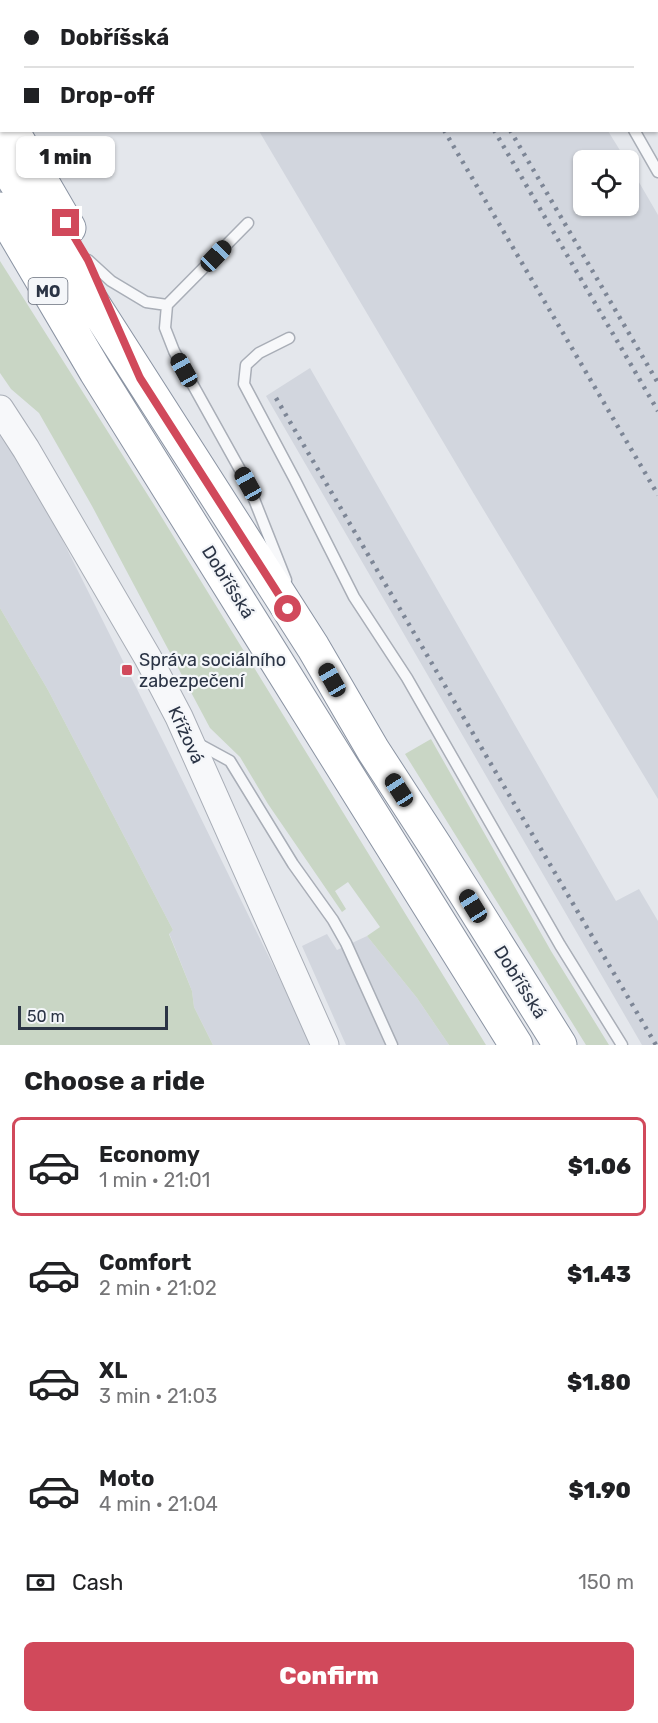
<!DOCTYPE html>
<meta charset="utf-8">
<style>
body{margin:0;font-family:Rubik,sans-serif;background:#f6f6f6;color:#202124;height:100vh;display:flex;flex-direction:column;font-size:22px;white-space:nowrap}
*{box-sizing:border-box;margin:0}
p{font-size:20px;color:#757577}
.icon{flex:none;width:33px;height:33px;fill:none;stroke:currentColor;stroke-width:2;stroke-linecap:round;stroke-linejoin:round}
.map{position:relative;height:1045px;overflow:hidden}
.drawer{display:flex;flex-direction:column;background:#fff;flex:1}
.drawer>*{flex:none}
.guide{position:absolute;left:0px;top:0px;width:658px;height:132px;box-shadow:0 2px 4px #0004;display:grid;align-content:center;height:132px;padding:0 24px;background:#fff}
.tools{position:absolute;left:573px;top:150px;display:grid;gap:12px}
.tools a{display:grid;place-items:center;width:66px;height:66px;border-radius:9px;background:#fff;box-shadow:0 2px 4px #0004;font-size:30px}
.scale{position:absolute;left:18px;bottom:15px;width:150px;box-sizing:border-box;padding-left:6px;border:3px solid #2b3445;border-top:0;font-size:16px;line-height:21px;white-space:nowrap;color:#2b3445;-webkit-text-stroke:4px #f4f6f9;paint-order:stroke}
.end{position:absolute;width:27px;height:27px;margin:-14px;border:8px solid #d1495b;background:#fff;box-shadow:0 0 0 3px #fff}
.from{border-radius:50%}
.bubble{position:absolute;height:42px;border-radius:9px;background:#fff;box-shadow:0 2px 4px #0004;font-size:20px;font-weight:800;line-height:42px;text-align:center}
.car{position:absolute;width:18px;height:36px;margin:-18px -9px;border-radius:8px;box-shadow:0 0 4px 2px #0007;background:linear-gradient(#222 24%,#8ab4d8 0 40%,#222 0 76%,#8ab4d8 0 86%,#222 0)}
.guide b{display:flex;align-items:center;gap:21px;height:57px;font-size:22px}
.guide b+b{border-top:2px solid #e0e0e0}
.guide i{width:15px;height:15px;background:#202124}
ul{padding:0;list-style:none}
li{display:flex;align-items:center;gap:18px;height:99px;margin:0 12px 9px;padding:0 12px;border:3px solid transparent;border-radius:9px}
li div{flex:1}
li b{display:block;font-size:22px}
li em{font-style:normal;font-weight:800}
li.selected{border-color:#d1495b}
li>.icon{width:54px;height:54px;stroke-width:1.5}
h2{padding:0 24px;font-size:27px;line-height:72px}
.pay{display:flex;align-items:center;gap:15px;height:66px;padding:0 24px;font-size:22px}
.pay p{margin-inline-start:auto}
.action{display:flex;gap:12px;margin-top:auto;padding:12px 24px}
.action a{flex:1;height:69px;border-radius:9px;background:#d1495b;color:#fff;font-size:24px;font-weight:800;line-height:69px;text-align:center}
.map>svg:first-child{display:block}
.built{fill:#d2d6de}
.green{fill:#c9d6c5}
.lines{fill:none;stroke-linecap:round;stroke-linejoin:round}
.service-casing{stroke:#a9aeb7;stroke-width:13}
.tertiary-casing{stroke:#a9aeb7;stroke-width:29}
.trunk-casing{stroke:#8b94a3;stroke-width:35}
.service{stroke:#f7f8fa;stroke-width:10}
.tertiary{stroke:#f7f8fa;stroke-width:27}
.trunk{stroke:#fff;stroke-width:33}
.rail{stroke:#7d8696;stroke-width:4.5;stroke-dasharray:3 6;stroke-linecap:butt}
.route{stroke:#d1495b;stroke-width:8}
.poi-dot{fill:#d1495b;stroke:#f4f6f9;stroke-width:2}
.labels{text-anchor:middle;stroke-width:4.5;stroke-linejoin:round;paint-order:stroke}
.shield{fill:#f4f6f9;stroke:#676e7b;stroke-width:1.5}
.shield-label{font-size:16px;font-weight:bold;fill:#2b3445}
.street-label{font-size:18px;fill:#2b3445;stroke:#f4f6f9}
.poi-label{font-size:18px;fill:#2b3445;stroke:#f4f6f9;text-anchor:start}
</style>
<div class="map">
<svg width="658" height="1045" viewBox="0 0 658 1045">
<rect width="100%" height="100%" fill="#e4e7ec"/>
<path class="built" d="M185,0H532L533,1L186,2Z
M259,131H608L626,160H584V206H628L629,165L658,215V799L474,494Z
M310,368L616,901L639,889L658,921V1045H642L266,396Z
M0,431L35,485L166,747L312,1045H213L194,1007L192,991L169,933L173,930L48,690L0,608Z
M327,934L337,950L367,936L417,998L449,1045H346L302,946Z"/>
<path class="green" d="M0,261L156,508L486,1045H449L417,998L367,936L380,927L348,882L335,891L346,909L342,912L268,804L240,757L210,728L92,506L39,413L11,389L0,373Z
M0,608L48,690L173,930L169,934L192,991L194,1007L213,1045H0Z
M431,739L551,951L609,1045H586L405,754Z"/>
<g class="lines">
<defs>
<path id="service" d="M559,0L560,2
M592,0L593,2
M640,0L641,2
M657,28L658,30
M657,96L658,97
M634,130L658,172
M88,260L111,281L146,302L167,305L165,328L174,351L248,484L286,580
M167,305L248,223
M289,338L259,353L246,365L244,384L295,480L354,597L407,678L560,945L622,1045
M195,742L230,761L293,864L333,920L346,943L392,1045"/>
<path id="tertiary" d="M0,409L26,449L148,658L179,717L325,1045"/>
<path id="trunk" d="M12,130L69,228
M0,158L313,647L373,750L436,847L560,1045
M0,209L96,372L516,1045"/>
</defs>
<use href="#service" class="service-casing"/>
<use href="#tertiary" class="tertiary-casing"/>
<use href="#trunk" class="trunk-casing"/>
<use href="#service" class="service"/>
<use href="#tertiary" class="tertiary"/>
<use href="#trunk" class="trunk"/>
<path class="rail" d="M417,0L418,2
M433,0L434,2
M444,130L658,495
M494,130L658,411
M510,130L658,383
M276,398L656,1045"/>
</g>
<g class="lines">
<path class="route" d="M66,223L88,260L140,378L288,609"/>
</g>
<rect class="poi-dot" x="121" y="664" width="12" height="12" rx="3"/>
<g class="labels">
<rect class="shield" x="28.5" y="278" width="39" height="26" rx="4.5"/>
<g class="shield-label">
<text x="48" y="297">MO</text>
</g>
<g class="street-label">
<text transform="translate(228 582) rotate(58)" y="6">Dobříšská</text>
<text transform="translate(186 735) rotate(65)" y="6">Křížová</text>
<text transform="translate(520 982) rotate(58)" y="6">Dobříšská</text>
</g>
<g class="poi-label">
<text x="139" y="666">Správa sociálního<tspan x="139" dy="21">zabezpečení</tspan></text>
</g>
</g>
</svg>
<div class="tools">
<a><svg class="icon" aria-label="locate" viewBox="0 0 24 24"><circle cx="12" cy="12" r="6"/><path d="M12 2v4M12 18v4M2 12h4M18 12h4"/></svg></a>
</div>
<div class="scale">50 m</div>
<i class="end from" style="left:288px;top:609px"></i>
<i class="end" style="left:66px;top:223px"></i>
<div class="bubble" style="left:16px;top:136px;width:99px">1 min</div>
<i class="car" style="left:216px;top:256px;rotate:44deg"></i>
<i class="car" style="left:184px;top:370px;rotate:331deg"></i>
<i class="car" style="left:248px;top:484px;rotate:331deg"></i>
<i class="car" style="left:332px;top:680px;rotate:330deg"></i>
<i class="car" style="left:399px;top:790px;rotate:327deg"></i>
<i class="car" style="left:473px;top:906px;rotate:328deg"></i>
<div class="guide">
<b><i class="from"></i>Dobříšská</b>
<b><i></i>Drop-off</b>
</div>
</div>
<section class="drawer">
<h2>Choose a ride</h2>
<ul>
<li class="selected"><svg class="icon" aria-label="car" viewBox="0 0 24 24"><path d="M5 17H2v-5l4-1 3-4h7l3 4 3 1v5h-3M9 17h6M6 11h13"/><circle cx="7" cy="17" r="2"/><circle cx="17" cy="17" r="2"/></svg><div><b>Economy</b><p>1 min · 21:01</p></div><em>$1.06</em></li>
<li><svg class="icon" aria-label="car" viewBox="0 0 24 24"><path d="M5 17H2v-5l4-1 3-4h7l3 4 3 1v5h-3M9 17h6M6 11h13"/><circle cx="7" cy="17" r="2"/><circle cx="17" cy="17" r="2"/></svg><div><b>Comfort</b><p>2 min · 21:02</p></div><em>$1.43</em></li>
<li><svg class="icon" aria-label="car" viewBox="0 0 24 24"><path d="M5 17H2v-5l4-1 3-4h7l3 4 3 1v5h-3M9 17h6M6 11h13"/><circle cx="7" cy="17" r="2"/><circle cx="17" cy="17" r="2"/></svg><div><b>XL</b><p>3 min · 21:03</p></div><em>$1.80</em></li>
<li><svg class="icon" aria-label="car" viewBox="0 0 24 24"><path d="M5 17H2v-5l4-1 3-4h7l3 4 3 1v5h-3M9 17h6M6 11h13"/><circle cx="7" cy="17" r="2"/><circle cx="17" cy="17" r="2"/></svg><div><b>Moto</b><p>4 min · 21:04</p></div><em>$1.90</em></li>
</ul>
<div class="pay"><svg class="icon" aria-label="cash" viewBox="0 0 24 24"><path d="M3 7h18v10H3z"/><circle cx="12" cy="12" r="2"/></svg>Cash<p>150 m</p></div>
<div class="action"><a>Confirm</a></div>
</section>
